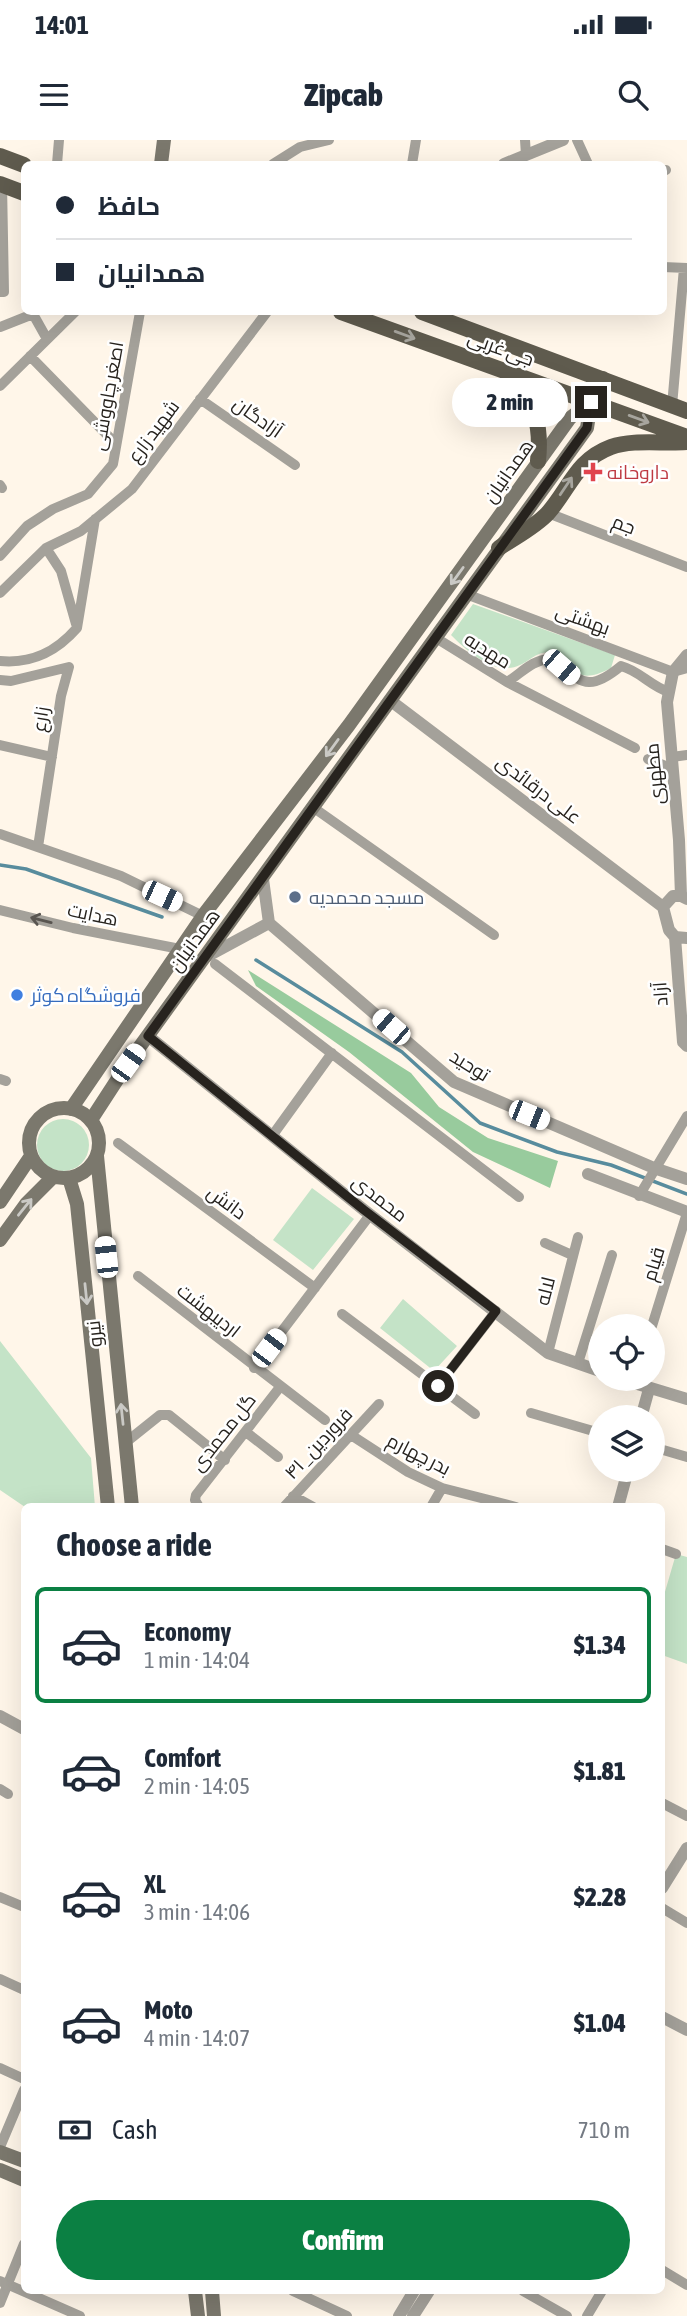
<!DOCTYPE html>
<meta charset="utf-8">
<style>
body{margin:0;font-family:"Asap Condensed",Cairo,sans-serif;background:#f6f6f7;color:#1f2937;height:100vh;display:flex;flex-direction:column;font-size:26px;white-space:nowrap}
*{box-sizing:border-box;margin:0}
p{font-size:23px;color:#747a83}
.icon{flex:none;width:38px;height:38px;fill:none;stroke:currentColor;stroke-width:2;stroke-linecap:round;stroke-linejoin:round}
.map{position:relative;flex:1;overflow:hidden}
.drawer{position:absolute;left:21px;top:1363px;width:644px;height:791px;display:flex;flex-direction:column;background:#fff;border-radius:10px;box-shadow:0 7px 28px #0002}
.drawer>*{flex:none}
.top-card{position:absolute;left:21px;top:21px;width:646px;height:154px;border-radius:10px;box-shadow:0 7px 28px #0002;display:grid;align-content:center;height:154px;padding:0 35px;background:#fff}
.tools{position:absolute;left:588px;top:1174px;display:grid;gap:14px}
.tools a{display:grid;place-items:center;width:77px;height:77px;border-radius:50%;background:#fff;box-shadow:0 7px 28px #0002;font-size:35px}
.end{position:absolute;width:32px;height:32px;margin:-16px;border:9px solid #27231e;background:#fff;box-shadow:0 0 0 4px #fff}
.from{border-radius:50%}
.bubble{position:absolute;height:49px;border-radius:24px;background:#fff;box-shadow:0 7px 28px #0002;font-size:23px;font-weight:800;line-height:49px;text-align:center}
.car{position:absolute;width:21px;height:42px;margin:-21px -10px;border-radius:9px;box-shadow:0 0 5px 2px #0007;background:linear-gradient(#fff 24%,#345 0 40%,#fff 0 76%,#345 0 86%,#fff 0)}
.top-card b{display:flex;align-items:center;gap:24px;height:66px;font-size:26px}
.top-card b+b{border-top:2px solid #e0e1e3}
.top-card i{width:18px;height:18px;background:#1f2937}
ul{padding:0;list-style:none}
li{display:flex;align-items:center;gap:21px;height:116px;margin:0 14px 10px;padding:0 21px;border:4px solid transparent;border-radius:10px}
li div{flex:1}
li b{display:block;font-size:26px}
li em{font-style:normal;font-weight:800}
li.selected{border-color:#0b8043}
li>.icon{width:63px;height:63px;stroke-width:1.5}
h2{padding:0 35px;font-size:32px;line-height:84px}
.pay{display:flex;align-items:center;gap:18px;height:77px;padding:0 35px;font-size:26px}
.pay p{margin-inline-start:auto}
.action{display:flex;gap:14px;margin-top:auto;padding:14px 35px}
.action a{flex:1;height:80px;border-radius:42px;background:#0b8043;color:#fff;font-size:28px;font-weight:800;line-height:80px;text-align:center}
.status{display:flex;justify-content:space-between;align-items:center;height:49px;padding:0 35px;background:#fff;direction:ltr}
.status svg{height:19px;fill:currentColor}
header{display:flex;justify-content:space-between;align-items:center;height:91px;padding:0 35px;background:#fff;font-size:32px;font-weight:800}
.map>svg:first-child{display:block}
.green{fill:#c4e3c7}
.forest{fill:#98cb9d}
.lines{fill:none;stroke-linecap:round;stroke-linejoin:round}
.stream{stroke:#588c9d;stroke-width:3.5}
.minor{stroke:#a4a19a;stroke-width:10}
.tertiary{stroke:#a4a19a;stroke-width:12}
.secondary{stroke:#7b786d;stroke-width:14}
.primary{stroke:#5f5b4e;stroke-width:16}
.oneway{stroke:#a7a59e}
.oneway2{stroke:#cac9c5}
.oneway3{stroke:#595550}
.route{stroke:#27231e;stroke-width:9}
.health-dot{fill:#e0444e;stroke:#fff;stroke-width:2.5}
.service-dot{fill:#5c6f8a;stroke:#fff;stroke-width:2.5}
.shop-dot{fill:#3f7fe0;stroke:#fff;stroke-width:2.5}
.labels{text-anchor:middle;stroke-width:5;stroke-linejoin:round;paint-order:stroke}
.street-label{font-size:19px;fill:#27231e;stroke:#fff}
.health-label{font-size:19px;fill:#be3a42;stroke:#fff;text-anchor:start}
.service-label{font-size:19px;fill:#4e5e75;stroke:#fff;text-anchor:start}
.shop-label{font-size:19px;fill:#366cbe;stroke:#fff;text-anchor:start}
</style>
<div class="status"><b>14:01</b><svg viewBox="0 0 49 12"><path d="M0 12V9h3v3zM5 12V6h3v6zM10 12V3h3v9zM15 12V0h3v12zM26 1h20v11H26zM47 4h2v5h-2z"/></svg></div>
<header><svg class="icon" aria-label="menu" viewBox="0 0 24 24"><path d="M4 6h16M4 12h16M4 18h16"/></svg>Zipcab<svg class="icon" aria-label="search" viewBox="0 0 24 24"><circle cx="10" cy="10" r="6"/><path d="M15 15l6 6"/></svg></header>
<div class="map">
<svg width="687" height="2176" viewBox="0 0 687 2176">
<rect width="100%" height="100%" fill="#fff6e9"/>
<path class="green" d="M473,464L615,515L611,528C576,546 578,529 550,512C534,513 533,519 520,525C495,537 467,511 451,495Z
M37 1005a26 26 0 1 1 52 0a26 26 0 1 1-52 0Z
M312,1048L354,1079L313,1130L273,1100Z
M403,1159L457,1206L434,1231L380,1188Z
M0,1201L91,1318L95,1367H25L0,1350Z
M676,1414L687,1417V1524L662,1515V1462Z"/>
<path class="forest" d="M248,830L411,933L439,967L488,998L558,1021L550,1048L473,1012L349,912L256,846Z"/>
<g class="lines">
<path class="stream" d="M0,725L26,729L162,777
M256,820L402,912L480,983L557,1012L611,1025L687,1054"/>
<path class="minor" d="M525,0L526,15
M577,0L588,24
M57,24L59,0
M273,24L300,7L329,0
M412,24L416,0
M663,31L666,30
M663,127L687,128
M0,152H4L2,44
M0,187L33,174L47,199
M30,216L116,304
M0,246L75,172
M200,259L295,325
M672,266L684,128
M0,345L2,348
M548,373L687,427
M46,408L61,431L76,484
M0,416L27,386L53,369L88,354L113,324L140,172
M0,453L46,408L81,391L132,349L267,172
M466,454L673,532L687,528
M77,488L95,379
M436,498L507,542L635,608
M0,521C32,524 56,512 77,488
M0,540L11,541L69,527L61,556L38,707
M507,542C522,533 531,520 550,519C581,540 586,555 621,526C640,531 650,546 669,552
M0,605L52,617
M672,617L687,615
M648,619L673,629
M314,668L494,795
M0,694L121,736L203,776
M0,770L73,788L180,809
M215,824L519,1057
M0,939L6,941
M272,996L332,913
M118,1003L315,1148
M639,1056L687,976
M545,1103L572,1115
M138,1136L325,1280
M342,1174L475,1274
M652,1186L687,1073
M548,1213L578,1097
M578,1223L612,1115
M254,1228L370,1075
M438,1246L496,1171
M531,1273L600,1293
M246,1292L278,1317
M351,1295L408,1332L442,1348L516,1367
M125,1303L160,1275H169L225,1320
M653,1307L687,1317
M293,1356L313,1367
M199,1367L195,1360L196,1355L280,1247
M284,1367L379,1264
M431,1367L442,1348
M662,1409L676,1414
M0,1649L8,1654
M662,1663L687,1676
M0,1757L24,1767
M662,1768L687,1783
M0,1839L24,1850
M0,1928L24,1939
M0,2007L24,1950
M662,2130L687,2145
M0,2141L80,2176
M293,2151L347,2176
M523,2151L567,2176
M0,2163L24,2104
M587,2176L602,2151"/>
<path class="tertiary" d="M504,24L563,0
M391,561L663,767
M263,739L269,783L454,942L654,1028L687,1039
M681,756L679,700L667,562L673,532L687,515
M687,759L681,756H673L663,767L669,790L675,797L687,798
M675,797L683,902L687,906
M206,817L269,783
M148,896L364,1070L548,1213L600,1231
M588,1034L687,1072
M621,1239L687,1259
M641,1278L649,1249
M618,1367L628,1330
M0,1576L24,1589
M662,1748L687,1708
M662,1877L687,1890
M399,2176L414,2151
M413,2176L429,2151"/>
<path class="secondary" d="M161,24L164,0
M29 1003a35 35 0 1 1 70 0a35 35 0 1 1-70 0Z
M71,969L205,773L349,585L570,278L591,262
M91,980L128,923L587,288L591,262L603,238
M97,1016L132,1367
M69,1038L77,1064L108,1367
M0,1062L31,1016
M0,1100L26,1064L53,1037
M0,2012L24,2021
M0,2030L24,2040
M195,2151L198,2176
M212,2151L214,2176"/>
<path class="primary" d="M0,16L24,25
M0,44L24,53
M341,172L687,297
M422,172L687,271
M515,235C534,268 542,282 538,321
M499,408C515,397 535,387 548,373C570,348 576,320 611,307C633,299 663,304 687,302"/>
</g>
<defs><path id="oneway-shaft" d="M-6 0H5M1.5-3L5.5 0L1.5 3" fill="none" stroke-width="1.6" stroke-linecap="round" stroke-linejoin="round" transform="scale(1.75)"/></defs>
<g class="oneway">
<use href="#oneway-shaft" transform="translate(405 195) rotate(20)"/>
<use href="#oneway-shaft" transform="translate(639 279) rotate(20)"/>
<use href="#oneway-shaft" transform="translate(566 346) rotate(-56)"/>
</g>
<g class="oneway2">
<use href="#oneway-shaft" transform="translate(457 436) rotate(126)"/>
<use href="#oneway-shaft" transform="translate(332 608) rotate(126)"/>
<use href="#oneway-shaft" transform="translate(25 1067) rotate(-51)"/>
<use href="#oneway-shaft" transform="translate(86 1154) rotate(84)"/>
<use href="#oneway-shaft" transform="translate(122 1274) rotate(-96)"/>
</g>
<use class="oneway3" href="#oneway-shaft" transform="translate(41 780) rotate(-166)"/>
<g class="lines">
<path class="route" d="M438,1246L496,1171L364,1070L148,896L587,288L591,262"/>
</g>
<path class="health-dot" d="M589.5 321.5h7v7h7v7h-7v7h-7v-7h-7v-7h7z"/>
<circle class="service-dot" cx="295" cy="757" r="7"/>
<circle class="shop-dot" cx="17" cy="855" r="7"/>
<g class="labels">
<g class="street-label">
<text transform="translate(501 208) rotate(20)" y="7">جی غربی</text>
<text transform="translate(107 256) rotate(-80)" y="7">اصغر چاووشی</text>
<text transform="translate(258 277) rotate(35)" y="7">آزادگان</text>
<text transform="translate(153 291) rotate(-53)" y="7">شهید زارع</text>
<text transform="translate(508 331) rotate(-55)" y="7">همدانیان</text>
<text transform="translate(624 384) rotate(21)" y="7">جم</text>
<text transform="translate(583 479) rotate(20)" y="7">بهشتی</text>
<text transform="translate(488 510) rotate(32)" y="7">مهدیه</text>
<text transform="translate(40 579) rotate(-81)" y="7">زارع</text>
<text transform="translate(654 634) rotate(-95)" y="7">مطهری</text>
<text transform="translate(539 649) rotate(37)" y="7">علی درقائدی</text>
<text transform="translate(93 774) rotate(12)" y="7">هدایت</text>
<text transform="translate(194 800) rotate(-54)" y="7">همدانیان</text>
<text transform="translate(660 854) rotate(-94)" y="7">آزاد</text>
<text transform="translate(470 925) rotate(32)" y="7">توحید</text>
<text transform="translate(380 1058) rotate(38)" y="7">محمدی</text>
<text transform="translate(227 1062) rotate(36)" y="7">دانش</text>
<text transform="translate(653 1124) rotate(-73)" y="7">قیام</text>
<text transform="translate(545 1151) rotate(-76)" y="7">لاله</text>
<text transform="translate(209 1170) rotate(38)" y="7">اردیبهشت</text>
<text transform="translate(94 1194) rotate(-96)" y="7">نیرو</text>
<text transform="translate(223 1292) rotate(-52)" y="7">گل محمدی</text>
<text transform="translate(318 1303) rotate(-47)" y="7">۴۱ _فروردین</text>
<text transform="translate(419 1314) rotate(27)" y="7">بدر چهارم</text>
</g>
<g class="health-label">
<text x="607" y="339">داروخانه</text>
</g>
<g class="service-label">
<text x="309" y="764">مسجد محمدیه</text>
</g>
<g class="shop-label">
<text x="31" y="862">فروشگاه کوثر</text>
</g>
</g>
</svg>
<div class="tools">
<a><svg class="icon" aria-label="locate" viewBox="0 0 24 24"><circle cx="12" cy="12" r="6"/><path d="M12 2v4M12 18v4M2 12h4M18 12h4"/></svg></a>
<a><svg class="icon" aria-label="layers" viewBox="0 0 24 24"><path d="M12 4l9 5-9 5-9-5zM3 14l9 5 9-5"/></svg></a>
</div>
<i class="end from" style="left:438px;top:1246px"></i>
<i class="end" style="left:591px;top:262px"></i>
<div class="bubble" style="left:452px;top:238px;width:116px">2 min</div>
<i class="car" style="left:561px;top:527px;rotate:131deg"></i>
<i class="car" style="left:162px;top:756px;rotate:115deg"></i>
<i class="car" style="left:391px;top:887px;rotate:311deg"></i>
<i class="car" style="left:128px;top:923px;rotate:36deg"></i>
<i class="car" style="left:529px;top:975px;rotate:112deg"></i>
<i class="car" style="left:106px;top:1117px;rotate:354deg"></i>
<i class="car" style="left:269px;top:1208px;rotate:37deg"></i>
<div class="top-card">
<b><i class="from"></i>حافظ</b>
<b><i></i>همدانیان</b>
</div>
<section class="drawer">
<h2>Choose a ride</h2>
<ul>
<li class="selected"><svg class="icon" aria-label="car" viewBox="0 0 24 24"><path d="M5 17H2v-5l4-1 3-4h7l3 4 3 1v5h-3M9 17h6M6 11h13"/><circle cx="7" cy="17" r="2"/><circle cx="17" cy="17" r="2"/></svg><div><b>Economy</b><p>1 min · 14:04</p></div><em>$1.34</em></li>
<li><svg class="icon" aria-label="car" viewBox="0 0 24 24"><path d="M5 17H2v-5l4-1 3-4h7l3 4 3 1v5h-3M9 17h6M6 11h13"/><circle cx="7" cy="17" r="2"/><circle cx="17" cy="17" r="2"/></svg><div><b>Comfort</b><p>2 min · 14:05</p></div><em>$1.81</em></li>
<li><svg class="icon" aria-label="car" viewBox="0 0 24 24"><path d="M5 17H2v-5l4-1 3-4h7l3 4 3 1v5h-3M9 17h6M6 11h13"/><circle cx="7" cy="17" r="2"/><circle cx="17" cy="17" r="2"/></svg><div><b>XL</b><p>3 min · 14:06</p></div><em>$2.28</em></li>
<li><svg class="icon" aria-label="car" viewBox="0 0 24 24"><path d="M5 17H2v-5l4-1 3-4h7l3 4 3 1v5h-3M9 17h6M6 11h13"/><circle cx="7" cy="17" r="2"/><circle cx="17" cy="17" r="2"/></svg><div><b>Moto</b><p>4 min · 14:07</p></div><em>$1.04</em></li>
</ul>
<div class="pay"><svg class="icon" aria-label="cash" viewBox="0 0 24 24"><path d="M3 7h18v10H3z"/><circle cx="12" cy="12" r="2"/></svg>Cash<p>710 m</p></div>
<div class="action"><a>Confirm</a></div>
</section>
</div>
